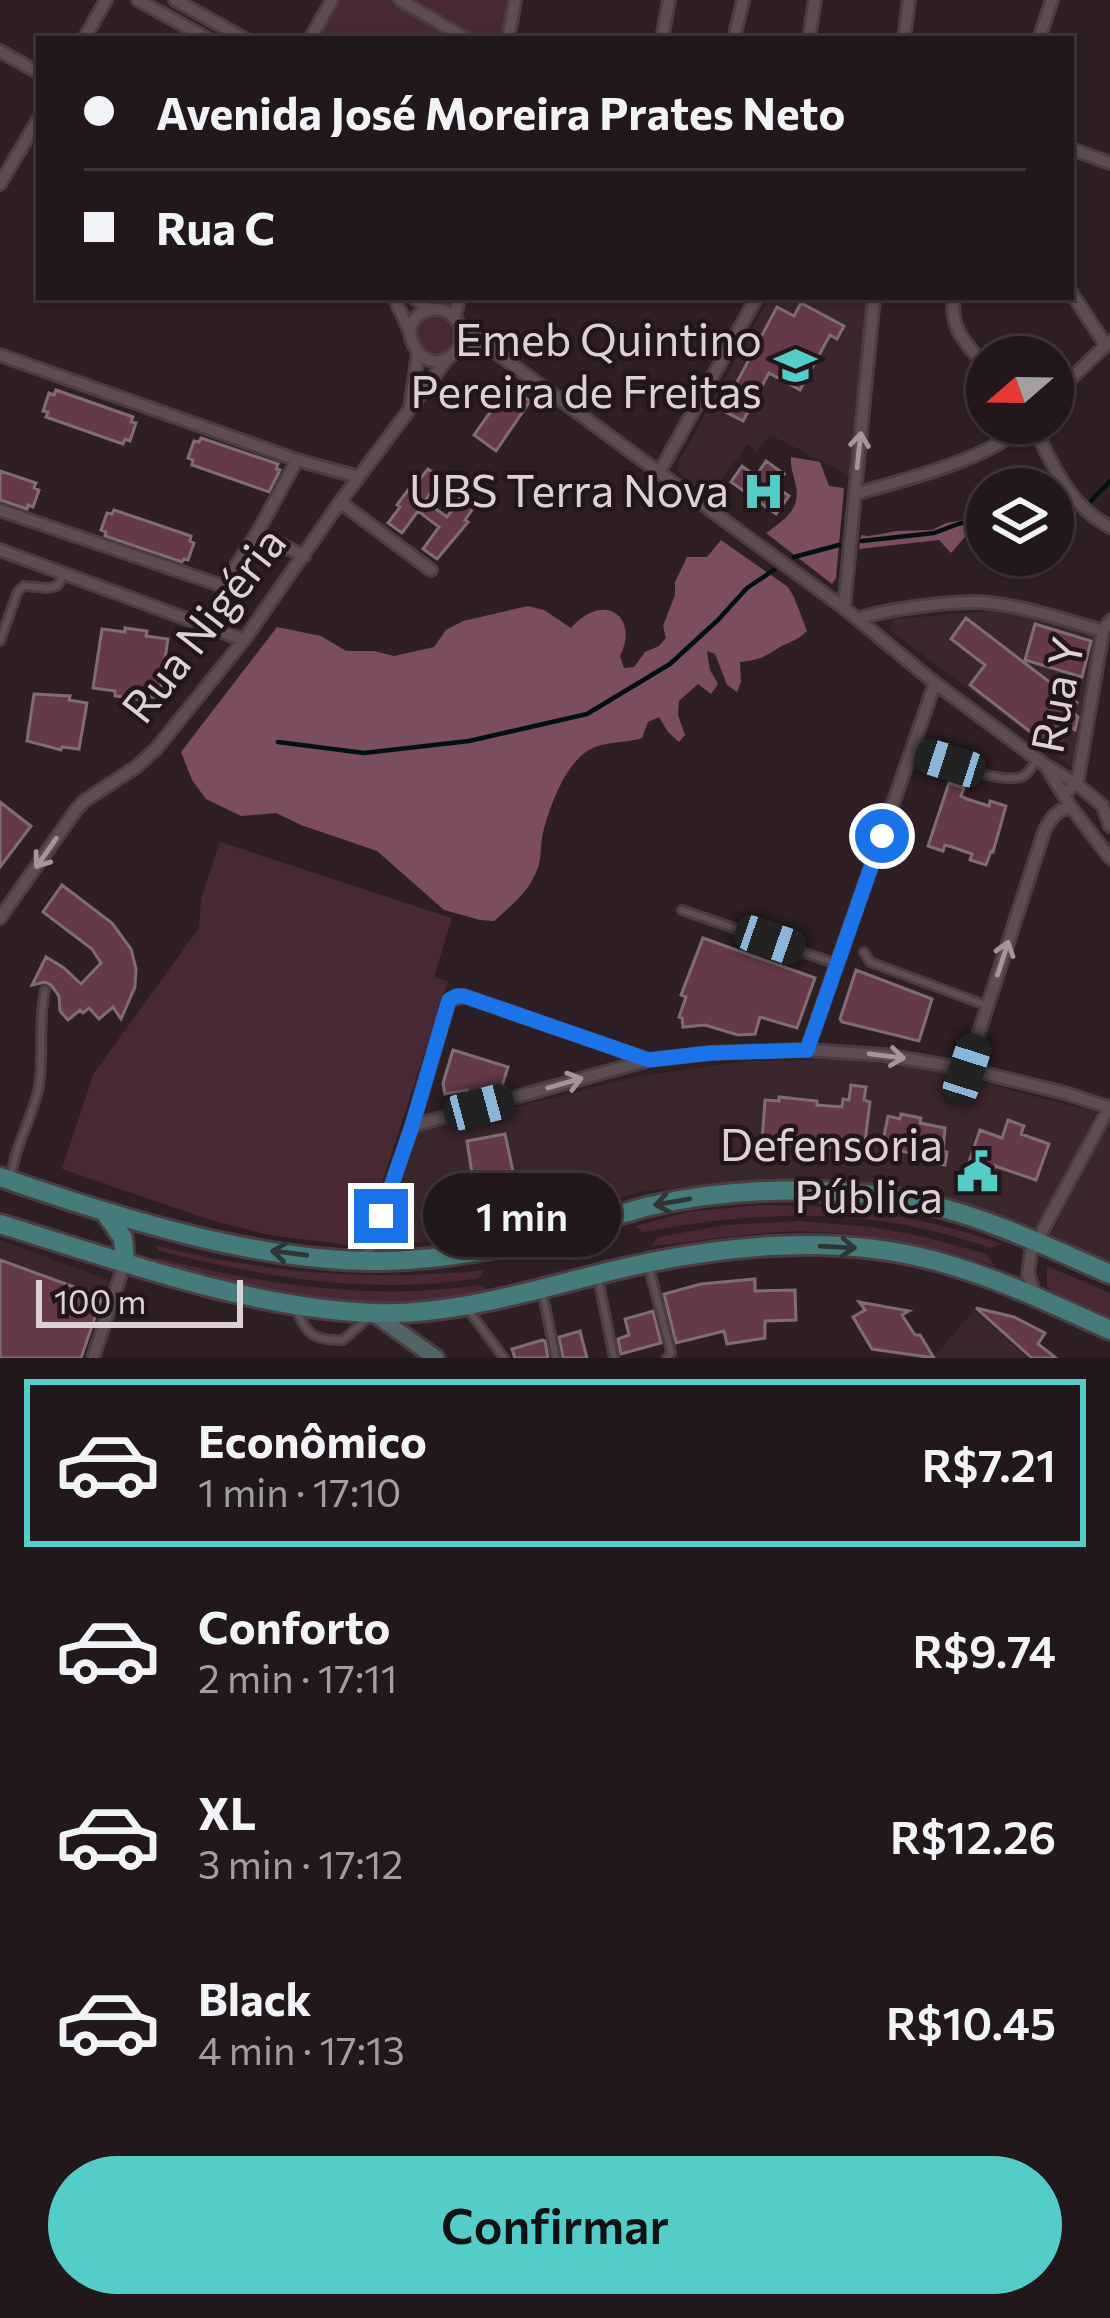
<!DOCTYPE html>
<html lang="pt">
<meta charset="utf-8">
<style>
body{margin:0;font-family:Commissioner,sans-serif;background:#2e2428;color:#f1f3f6;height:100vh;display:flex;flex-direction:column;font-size:45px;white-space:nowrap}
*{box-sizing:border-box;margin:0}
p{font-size:39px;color:#a29fa3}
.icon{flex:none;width:66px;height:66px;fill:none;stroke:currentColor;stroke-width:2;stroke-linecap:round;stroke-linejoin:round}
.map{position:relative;height:1358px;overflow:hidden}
.drawer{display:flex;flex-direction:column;background:#22171b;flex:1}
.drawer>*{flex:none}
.top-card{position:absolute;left:36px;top:36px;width:1038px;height:264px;border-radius:0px;box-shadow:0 3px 9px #0004,0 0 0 3px #3f363a;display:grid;align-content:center;height:264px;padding:0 48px;background:#22171b}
.needle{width:78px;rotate:250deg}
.controls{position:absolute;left:966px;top:336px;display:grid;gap:24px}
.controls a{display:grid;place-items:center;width:108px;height:108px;border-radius:50%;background:#22171b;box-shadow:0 3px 9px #0004,0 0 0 3px #3f363a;font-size:60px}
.scale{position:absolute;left:36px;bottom:30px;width:207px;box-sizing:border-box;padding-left:12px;border:6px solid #dcd2d5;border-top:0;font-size:33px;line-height:42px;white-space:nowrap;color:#dcd2d5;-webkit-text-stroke:9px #23161a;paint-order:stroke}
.end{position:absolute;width:54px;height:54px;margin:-27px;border:15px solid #1a73e8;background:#fff;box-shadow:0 0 0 6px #fff}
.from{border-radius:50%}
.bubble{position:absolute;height:84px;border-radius:42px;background:#22171b;box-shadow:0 3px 9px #0004,0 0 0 3px #3f363a;font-size:39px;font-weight:600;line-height:84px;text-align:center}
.car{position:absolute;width:36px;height:72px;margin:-36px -18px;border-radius:15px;box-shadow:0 0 9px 3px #0007;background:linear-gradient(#222 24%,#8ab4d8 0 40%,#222 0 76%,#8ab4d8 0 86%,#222 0)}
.top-card b{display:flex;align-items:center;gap:42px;height:114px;font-size:45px}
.top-card b+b{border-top:3px solid #3f363a}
.top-card i{width:30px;height:30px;background:#f1f3f6}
ul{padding:21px 0 0;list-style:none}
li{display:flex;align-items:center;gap:36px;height:168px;margin:0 24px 18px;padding:0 24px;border:6px solid transparent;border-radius:0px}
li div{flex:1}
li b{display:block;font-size:45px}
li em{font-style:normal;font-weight:600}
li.active{border-color:#54cdc8}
li>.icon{width:108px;height:108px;stroke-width:1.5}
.cta{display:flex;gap:24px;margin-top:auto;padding:24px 48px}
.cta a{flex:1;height:138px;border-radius:72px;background:#54cdc8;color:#111;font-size:48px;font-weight:600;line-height:138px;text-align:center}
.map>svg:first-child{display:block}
.built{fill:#3a262d}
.green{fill:#482835}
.forest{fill:#7b4d5e}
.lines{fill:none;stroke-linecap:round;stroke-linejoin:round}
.stream{stroke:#011111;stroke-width:4.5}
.building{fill:#65394a;stroke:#7f6d73;stroke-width:3}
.lane-casing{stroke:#493d41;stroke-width:12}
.street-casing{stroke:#493d41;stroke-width:16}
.secondary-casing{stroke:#493d41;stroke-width:21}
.primary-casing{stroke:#493d41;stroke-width:24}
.lane{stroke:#5d4d52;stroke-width:6}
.street{stroke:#5d4d52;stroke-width:10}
.secondary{stroke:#516467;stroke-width:15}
.primary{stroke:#457c7b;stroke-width:18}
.oneway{stroke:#a3969a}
.oneway2{stroke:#2d3537}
.route{stroke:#1a73e8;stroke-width:15}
.labels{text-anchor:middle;stroke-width:9;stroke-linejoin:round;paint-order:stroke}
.poi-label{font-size:45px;fill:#dcd2d5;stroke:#23161a;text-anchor:end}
.street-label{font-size:45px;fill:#dcd2d5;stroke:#23161a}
</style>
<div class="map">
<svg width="1110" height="1358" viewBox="0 0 1110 1358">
<rect width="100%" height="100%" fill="#2d1f24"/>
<path class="built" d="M770,297H867L849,475L770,435L757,451L748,444L708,498L678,471L679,461Z
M990,611L1029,617L1098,637L1076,770L890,630L894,619Z
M848,1059L938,1071L1096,1112L1034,1237L869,1191L729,1184L645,1191L481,1234L378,1248L417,1132L639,1076L746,1061Z
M1110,1120V1269L1047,1242Z
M0,1240L109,1280L83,1358H0Z
M974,1310L1029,1358H933Z"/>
<path class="green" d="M338,0H508L500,39H315Z
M417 335a19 19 0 1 1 38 0a19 19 0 1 1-38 0Z
M220,842L452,918L434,977L448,981L361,1247L269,1235L210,1220L62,1169L94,1073L199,928L201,898Z
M759,1205C842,1205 922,1215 1001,1244L990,1248C871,1206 765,1210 643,1232L635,1226L687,1212Z
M799,1221L873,1227L925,1237L986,1254L995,1266C926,1244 855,1229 782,1232C738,1234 695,1242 651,1246L658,1237L726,1225Z
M155,1245C244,1268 335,1279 428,1274C447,1273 466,1273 484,1270L479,1278C372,1296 263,1277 159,1251Z
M158,1258C263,1285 372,1301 481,1285L487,1290C385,1321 250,1294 150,1260Z
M1047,1266L1110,1293V1318L1053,1295L1047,1286Z"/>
<path class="forest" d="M791,457L820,462L829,486L844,488L836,578L832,584L766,533C783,521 801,509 796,486C794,475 790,468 791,457Z
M987,516V532L965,537L951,553L939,540L859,549L861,535L869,536L897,531L932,530L946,523Z
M721,540L788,587L794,597L807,631C797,641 791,641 780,647C762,658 762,659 740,662L741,682L737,692L727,685L715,654L707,651L710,670L718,684L711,694L698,684L679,701L678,715L685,735L679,742L668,732L659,717L648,722L642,738C621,745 599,739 581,756C562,773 549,809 543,833C540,845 542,858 537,870C528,893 512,905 494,921L480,920L444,910L377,851L301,825L276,813L241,816L206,799L192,780L181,752L277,627L321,636L346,651H374L394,656L434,647L446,630L463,621L528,606L544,610L571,628C604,590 640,617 620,656L624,668L634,667L645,652L659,646L666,638L663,626L675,595V582L687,557H707Z"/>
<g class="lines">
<path class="stream" d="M1091,501L1110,481
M1053,525L1074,516
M862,541L934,533L961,523L987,521
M794,557L839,545
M278,742L364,753L469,741L587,714L670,664L718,620L747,588L774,570"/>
</g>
<path class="building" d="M801,303L844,326L837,339L830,335L800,390L769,373L743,421L722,410L777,307L794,316Z
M509,386L530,401L496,451L474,435Z
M56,390L133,417L131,422L136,423L130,441L125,439L123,444L46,417L48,412L43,411L49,393L54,395Z
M201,438L278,464L276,469L280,470L269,492L192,465L193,460L188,458L194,441L199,442Z
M766,461L784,474L774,486L789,496L776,514L731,482L742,466L756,476Z
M428,469L441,478L425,501L447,517L463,494L476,504L465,520L468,522L437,559L423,549L439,527L418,511L402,533L388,523L400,507L397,505L414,482L416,484Z
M0,471L36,483L34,488L39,490L33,507L28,505L27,509L0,500Z
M114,510L191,536L190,541L194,543L188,560L184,559L182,562L105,536L106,532L101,530L107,513L112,514Z
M966,618L1077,703L1071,711L1078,717L1075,730L1067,724L1050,747L970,685L985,665L951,639Z
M1035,624L1091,641L1082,677L1025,660Z
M125,628L147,631L146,636L168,639L159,698L137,695V699L115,696V691L93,688L102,629L125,632Z
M34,694L70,696L69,700L87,703L79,749L62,747L61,750L27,741Z
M949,783L964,788L961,796L967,799L989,806L990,801L1006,806L993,852L991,851L986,865L970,860L972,854L952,847L945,845L943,851L928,846Z
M0,802L31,826L0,867Z
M62,885L112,923L131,949L136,969L135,987L121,1019L113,1007L99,1019L89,1008L83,1013L80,1010L68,1020L60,1011L59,996L51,985L45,982L32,985L46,957L64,968L81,984L101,963L92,949L43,912Z
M703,938L815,978L797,1028L760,1017L755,1034L738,1035L705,1025L683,1027L682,1018L679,1017L686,997L681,995Z
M856,970L932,999L919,1041L842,1022L840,1019Z
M453,1050L508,1067L501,1089L467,1095V1090L445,1094L443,1083Z
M851,1085L866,1087L864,1100L870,1102L865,1142H862L860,1155L842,1152L843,1148L775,1145V1142L762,1141L765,1100L779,1101V1097L817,1101V1105L842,1107L843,1099L849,1100Z
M901,1114L921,1118L920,1123L945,1128L943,1151L947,1152L945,1165L929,1162L925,1157L882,1146L888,1116L900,1119Z
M1008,1120L1024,1126L1021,1134L1049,1144L1036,1180L995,1166L991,1176L967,1168L980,1130L1002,1138Z
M505,1134L523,1218L480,1226L467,1141Z
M0,1260L102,1297L81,1358H0Z
M755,1279V1291L795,1290L796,1320L765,1321V1338L727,1344L724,1331L676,1343L664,1294L701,1284Z
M859,1302L909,1311L902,1315L915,1335H920L934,1358L872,1349L853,1317L865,1310Z
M976,1308L1014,1317L1045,1333L1038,1344L1056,1358H1032Z
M653,1311L661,1343L621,1354L618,1339L629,1335L625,1319Z
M580,1331L587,1358H563L559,1337Z
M542,1340L545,1341L548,1358H515L512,1349Z"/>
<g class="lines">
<defs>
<path id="lane" d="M0,641L18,591L24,586L48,588L57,586L64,574
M912,751C934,758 1007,788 1025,775C1030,771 1033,764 1038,759
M682,910L837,964
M864,952L870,962L988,1006
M11,1179C14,1146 33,1118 39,1086C44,1054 38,1022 45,990
M648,1264L670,1348L671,1353L667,1358
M598,1278L614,1358
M542,1291L556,1358
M295,1307C307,1334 312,1341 343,1340L369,1317
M467,1308L504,1358"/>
<path id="street" d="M138,0L208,39
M175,0L245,39
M400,0L467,39
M84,39L106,0
M310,39L332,0
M508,39L515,0
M662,39L669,0
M734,39L743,0
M809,39L815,0
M904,39L909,0
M1039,39L1052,0
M0,51L39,73
M1071,149L1110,163
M0,184L39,118
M1071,292L1105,344
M394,297L410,332
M413,297L430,310
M954,297C949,330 967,344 987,368
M455,317L459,297
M461,327V344C430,394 384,321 430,310C444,306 454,315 461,327L844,608L935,683L1045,765L1077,784L1103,806L1110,826
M456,351L493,348
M0,355L297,460L359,477
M1053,396L1110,341
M410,409L418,353
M1032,423C1052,463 1068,505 1110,527
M660,471L757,297
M855,494C903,480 992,459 1026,423
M340,502L431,570
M0,510L223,586L257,533L297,460
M257,533L304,556
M0,550L244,640
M844,608L874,297
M857,619C886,609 961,599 991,603C1029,608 1066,620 1103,631
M1047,768L1071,807L1110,858
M1063,793L1077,784L1103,631L1110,621
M0,918L76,810L84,801L136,767L156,749L244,640L340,502L448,358
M807,1050L935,683
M967,1069L1044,832C1050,819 1057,809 1071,807
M412,1126L649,1060L710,1053L807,1050L884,1055L967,1069L1065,1093L1110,1108
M365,1261L412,1126L449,1001L464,996L646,1059
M1035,1294L1028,1274L1031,1252L1110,1106
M93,1358L125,1262"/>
<path id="secondary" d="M373,1313L436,1358"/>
<path id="primary" d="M0,1177C115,1217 260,1263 382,1261C442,1260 505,1248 562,1233C592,1225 620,1213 650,1206C736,1186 845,1185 931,1205C993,1220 1052,1249 1110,1274
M104,1211L123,1238L125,1262
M0,1224C118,1260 248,1308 373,1313C455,1316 536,1289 615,1270C716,1246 830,1233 932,1260C994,1276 1052,1304 1110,1330"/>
</defs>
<use href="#lane" class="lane-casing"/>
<use href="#street" class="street-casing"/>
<use href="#secondary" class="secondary-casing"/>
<use href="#primary" class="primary-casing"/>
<use href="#lane" class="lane"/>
<use href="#street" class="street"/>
<use href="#secondary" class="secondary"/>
<use href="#primary" class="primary"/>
</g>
<defs><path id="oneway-shaft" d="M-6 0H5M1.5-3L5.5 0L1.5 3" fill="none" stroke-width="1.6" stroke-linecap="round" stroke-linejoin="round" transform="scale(3)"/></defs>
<g class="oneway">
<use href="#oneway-shaft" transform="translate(859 450) rotate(-84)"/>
<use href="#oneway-shaft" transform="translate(46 853) rotate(125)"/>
<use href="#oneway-shaft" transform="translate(1003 958) rotate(-72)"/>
<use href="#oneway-shaft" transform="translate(887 1056) rotate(7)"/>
<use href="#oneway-shaft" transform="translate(565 1083) rotate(-16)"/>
</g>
<g class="oneway2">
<use href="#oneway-shaft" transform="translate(672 1202) rotate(170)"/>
<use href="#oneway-shaft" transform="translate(838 1247) rotate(3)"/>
<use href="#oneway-shaft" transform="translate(289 1253) rotate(-173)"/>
</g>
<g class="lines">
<path class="route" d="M381,1216L412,1126L449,1000L456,996H464L649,1060L710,1053L807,1050L882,836"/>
</g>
<defs>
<symbol id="school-bare" viewBox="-9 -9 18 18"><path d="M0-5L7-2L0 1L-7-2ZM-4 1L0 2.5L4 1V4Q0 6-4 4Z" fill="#54cdc8" stroke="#23161a" stroke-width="2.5" paint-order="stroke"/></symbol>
<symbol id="hospital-bare" viewBox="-9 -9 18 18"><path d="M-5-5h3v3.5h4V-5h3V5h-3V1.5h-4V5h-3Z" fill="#54cdc8" stroke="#23161a" stroke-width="2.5" paint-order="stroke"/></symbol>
<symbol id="civic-bare" viewBox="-9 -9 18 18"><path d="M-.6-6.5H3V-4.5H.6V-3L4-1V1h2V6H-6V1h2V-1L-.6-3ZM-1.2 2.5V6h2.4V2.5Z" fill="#54cdc8" stroke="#23161a" stroke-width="2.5" paint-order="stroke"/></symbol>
</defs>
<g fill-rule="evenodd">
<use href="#school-bare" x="766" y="336" width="59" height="59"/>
<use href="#hospital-bare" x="734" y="462" width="59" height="59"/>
<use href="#civic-bare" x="948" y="1142" width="59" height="59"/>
</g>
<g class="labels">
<g class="poi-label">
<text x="762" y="356">Emeb Quintino<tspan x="762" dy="52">Pereira de Freitas</tspan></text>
<text x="729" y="507">UBS Terra Nova</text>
<text x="943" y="1161">Defensoria<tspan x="943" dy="52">Pública</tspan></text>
</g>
<g class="street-label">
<text transform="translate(204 625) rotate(-52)" y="16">Rua Nigéria</text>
<text transform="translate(1058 695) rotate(-79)" y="16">Rua Y</text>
</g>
</g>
</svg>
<div class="controls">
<a><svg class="needle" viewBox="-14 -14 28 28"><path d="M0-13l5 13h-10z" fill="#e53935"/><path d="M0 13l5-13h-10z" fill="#a29fa3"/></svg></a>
<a><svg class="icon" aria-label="layers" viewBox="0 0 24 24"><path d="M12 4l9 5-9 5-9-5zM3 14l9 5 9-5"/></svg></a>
</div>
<div class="scale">100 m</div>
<i class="end from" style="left:882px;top:836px"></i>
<i class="end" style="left:381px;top:1216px"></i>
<div class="bubble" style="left:423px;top:1173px;width:198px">1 min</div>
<i class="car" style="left:950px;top:763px;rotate:288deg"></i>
<i class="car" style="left:770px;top:940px;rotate:109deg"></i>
<i class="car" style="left:967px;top:1069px;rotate:18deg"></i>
<i class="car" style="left:479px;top:1107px;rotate:75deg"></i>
<div class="top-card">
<b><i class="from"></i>Avenida José Moreira Prates Neto</b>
<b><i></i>Rua C</b>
</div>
</div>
<section class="drawer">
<ul>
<li class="active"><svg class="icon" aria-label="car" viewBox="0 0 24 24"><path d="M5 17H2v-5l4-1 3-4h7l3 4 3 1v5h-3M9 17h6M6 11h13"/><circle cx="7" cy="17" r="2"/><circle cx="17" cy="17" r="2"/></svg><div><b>Econômico</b><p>1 min · 17:10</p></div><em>R$7.21</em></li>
<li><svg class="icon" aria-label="car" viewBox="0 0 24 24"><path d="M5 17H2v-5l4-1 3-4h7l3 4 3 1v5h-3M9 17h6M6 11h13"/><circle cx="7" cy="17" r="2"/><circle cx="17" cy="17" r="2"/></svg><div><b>Conforto</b><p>2 min · 17:11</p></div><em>R$9.74</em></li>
<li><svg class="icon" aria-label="car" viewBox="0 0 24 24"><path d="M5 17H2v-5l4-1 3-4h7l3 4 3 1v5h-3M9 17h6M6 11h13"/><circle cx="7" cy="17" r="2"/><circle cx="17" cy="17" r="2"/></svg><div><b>XL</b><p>3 min · 17:12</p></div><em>R$12.26</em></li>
<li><svg class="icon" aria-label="car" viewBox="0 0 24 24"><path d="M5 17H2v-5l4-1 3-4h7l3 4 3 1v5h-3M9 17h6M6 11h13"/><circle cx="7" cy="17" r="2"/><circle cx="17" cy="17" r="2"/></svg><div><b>Black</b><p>4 min · 17:13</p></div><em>R$10.45</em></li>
</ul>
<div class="cta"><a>Confirmar</a></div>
</section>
